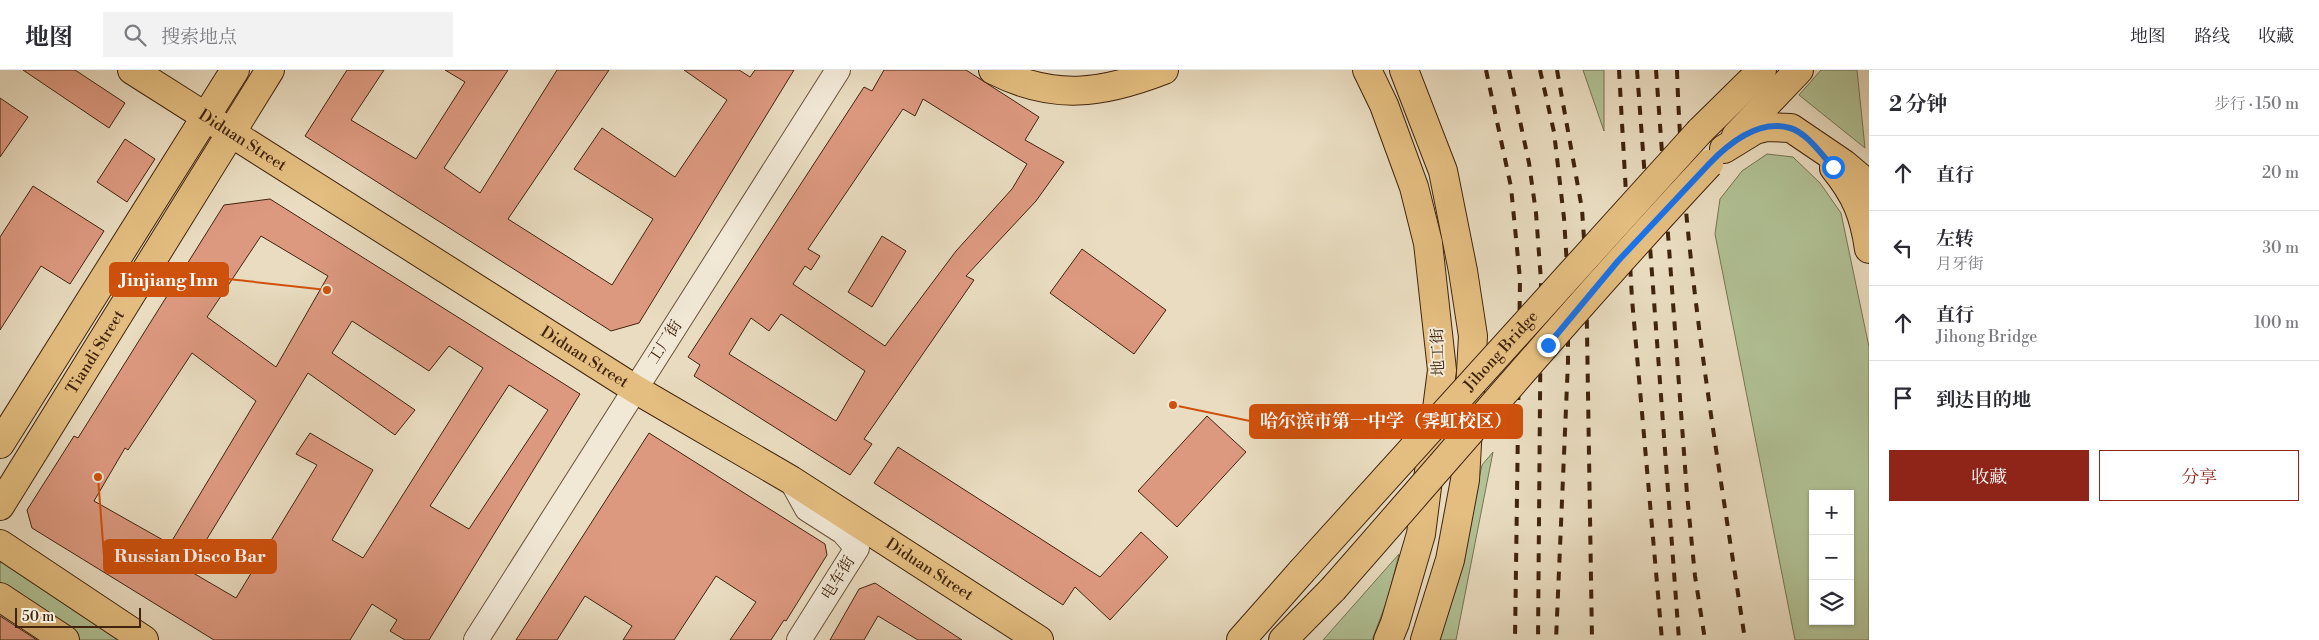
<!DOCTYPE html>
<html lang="zh">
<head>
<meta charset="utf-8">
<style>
  body { margin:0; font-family:"Libre Bodoni","Noto Serif SC",serif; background:#f2f2f3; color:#2b2b33 }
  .controls { position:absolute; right:15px; bottom:15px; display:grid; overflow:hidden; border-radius:0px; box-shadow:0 1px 4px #0004 }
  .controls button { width:45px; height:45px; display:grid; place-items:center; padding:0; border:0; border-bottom:1px solid #e1e1e2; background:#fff; color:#2b2b33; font:25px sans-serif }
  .scale { position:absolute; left:15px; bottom:12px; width:126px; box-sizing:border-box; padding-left:5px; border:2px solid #41240d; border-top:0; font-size:14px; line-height:18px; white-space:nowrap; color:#41240d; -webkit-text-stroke:4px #f1e8d6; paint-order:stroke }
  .stop { position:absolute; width:15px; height:15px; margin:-11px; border:4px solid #1a73e8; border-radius:50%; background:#fff }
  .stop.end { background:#1a73e8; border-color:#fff; box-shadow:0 1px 5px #0008 }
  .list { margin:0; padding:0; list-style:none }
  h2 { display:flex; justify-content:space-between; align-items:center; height:65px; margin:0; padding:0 20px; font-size:21px }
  h2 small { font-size:16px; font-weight:400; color:#7c7c81 }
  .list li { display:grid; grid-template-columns:32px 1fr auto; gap:15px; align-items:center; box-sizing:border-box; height:75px; padding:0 20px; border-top:1px solid #e1e1e2 }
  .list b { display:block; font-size:19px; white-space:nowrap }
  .list p { margin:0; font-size:16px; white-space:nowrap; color:#7c7c81 }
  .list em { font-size:16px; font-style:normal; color:#7c7c81 }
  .actions { display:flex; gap:10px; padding:15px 20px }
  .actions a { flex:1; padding:11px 0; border:1px solid #8f2418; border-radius:0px; text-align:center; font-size:18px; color:#8f2418 }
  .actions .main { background:#8f2418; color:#fff }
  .icon { flex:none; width:28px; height:28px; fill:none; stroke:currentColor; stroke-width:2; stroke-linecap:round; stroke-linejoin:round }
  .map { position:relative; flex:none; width:1869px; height:570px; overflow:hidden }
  header { display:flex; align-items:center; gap:30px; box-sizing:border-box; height:70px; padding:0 25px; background:#fff; border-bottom:1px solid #e1e1e2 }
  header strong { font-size:24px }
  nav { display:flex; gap:28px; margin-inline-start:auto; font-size:18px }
  .search { width:350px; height:45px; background:#f2f2f3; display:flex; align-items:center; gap:12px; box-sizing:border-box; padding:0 18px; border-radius:0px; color:#7c7c81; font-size:19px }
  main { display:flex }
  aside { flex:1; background:#fff }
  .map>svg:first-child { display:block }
  .green { fill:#b1c296; stroke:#797352; fill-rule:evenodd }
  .building { fill:#dd9980; stroke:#41240d; fill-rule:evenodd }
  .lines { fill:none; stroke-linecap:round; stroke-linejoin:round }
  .minor-casing { stroke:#6b523a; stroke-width:26 }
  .major-casing { stroke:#41240d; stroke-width:30 }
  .highway-casing { stroke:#41240d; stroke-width:30 }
  .minor { stroke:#f1e8d6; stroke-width:24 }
  .major { stroke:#e4be80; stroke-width:28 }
  .highway { stroke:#e4be80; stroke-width:28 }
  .rail { stroke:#41240d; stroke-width:4; stroke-dasharray:9 9; stroke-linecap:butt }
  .major-bridge-casing { stroke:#41240d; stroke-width:30; stroke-linecap:butt }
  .major-bridge { stroke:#e4be80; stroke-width:28 }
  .route { stroke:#1a73e8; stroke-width:6 }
  .labels { text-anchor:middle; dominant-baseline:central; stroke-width:4; stroke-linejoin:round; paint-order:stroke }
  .street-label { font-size:16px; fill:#41240d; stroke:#f1e8d6 }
  .leader { fill:none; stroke:#cf510c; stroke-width:2 }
  .callout-dot { fill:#cf510c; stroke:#f1e8d6; stroke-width:2 }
  .callout { fill:#cf510c; stroke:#cf510c; stroke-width:2 }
  .callout-label { font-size:18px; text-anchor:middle; font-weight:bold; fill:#fff }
</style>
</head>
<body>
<header>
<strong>地图</strong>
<div class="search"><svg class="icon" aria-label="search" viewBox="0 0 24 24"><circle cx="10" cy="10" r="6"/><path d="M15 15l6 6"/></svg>搜索地点</div>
<nav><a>地图</a><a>路线</a><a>收藏</a></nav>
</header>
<main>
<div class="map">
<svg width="1869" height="570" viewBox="0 0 1869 570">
  <rect width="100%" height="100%" fill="#e9dcc0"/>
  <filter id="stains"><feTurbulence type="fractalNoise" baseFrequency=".004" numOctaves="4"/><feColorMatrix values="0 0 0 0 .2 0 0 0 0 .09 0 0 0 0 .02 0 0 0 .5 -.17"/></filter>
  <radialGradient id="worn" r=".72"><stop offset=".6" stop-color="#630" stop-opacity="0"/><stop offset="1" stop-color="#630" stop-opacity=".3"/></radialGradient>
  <!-- green -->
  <path class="green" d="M 1583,0 L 1604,0 L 1604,61 Z
    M 1821,0 L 1857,0 L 1865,78 L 1799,25 Z
    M 1767,84 L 1793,87 L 1820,113 L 1841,143 L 1869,277 L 1869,570 L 1795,570 L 1715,164 L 1720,129 L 1742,101 ZM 1813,424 L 1850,424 L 1850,551 L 1813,551 Z
    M 1493,382 L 1456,570 L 1432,570 L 1457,510 L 1482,395 Z
    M 1399,484 L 1388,528 L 1372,570 L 1323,570 Z
    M 0,492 L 6,492 L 133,570 L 75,570 L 0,521 Z"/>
  <!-- building -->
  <path class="building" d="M 23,0 L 75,0 L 125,33 L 109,58 Z
    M 347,0 L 384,0 L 351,50 L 416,89 L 465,12 L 445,0 L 508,0 L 444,98 L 480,123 L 557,0 L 609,0 L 508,149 L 612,215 L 653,149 L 574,99 L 602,58 L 675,107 L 727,30 L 684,0 L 739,0 L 750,7 L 755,0 L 794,0 L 639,253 L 611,261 L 305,66 Z
    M 884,0 L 966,0 L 1039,47 L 1025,70 L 1064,92 L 1036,131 L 966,206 L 974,210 L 864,369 L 872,374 L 850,405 L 694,306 L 700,295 L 688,287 L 864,17 L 872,21 ZM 923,29 L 1027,94 L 1012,119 L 956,181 L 885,276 L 793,214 L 805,196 L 811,200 L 820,186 L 808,179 L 903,39 L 915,46 ZM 781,244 L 865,301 L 836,351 L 729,284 L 751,248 L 769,261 Z
    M 0,28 L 28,47 L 0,87 Z
    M 125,69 L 155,89 L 127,132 L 97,112 Z
    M 33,116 L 104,161 L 70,214 L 41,196 L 0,260 L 0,167 Z
    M 270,129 L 580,324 L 429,570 L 405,570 L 390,561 L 397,550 L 372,534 L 350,570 L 214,570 L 32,458 L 27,440 L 74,366 L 78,368 L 224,135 ZM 261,166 L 328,206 L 276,297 L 207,247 ZM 352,251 L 429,301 L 449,276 L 483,298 L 363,488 L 332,470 L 373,400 L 310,363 L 296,384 L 317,395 L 236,528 L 188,500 L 308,303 L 395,365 L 415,340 L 332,283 ZM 192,283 L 256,331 L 170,474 L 94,431 L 125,378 L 128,380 ZM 509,315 L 548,340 L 469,459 L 430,436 Z
    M 882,166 L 906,181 L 872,237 L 848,222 Z
    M 1082,179 L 1166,240 L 1134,284 L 1050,223 Z
    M 1207,346 L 1246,382 L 1177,457 L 1138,421 Z
    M 649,363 L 825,474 L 827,485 L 786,551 L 784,550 L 771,570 L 730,570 L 756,532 L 716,506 L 674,570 L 623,570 L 632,556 L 585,526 L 557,570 L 516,570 Z
    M 898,377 L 1100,507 L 1141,462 L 1168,487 L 1110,550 L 1075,517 L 1063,535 L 874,413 Z
    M 875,513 L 962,570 L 918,570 L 878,546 L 864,570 L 830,570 L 859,519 Z
    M 0,546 L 37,570 L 0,570 Z"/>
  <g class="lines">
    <defs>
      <path id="minor" d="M 791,410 L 807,439 L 843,462 L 857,478 L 799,570
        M 476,570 L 838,0"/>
      <g id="major">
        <path id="s1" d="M 132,0 L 635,319 L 791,410 L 1039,570"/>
        <path d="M 993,0 C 1054,31 1102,24 1164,0"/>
        <path d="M 1367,0 L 1384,35 L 1414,117 L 1428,173 L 1442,300 L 1421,464 L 1395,553 L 1388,570"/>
        <path d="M 1404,0 L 1443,101 L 1463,201 L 1473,266 L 1465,410 L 1450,490 L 1425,570"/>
        <path d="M 1700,61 L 1762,0"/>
        <path d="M 1736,66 L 1799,0"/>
        <path d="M 1724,79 L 1755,60 L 1767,57 L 1791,58 L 1844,94 L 1869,115"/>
        <path d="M 1834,98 C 1856,125 1864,145 1869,179"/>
        <path d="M 0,474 L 144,570"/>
        <path d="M 0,527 L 65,570"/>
        <path d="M 1241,570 L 1301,502"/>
        <path d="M 1283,570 L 1333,519"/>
      </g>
      <g id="highway">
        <path d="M 0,374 L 235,0"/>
        <path id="s2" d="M 0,436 L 270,0"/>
      </g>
    </defs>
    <!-- minor casing -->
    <use href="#minor" class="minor-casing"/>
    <!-- major casing -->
    <use href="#major" class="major-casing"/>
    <!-- highway casing -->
    <use href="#highway" class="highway-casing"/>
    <!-- minor -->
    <use href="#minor" class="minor"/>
    <!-- major -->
    <use href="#major" class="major"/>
    <!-- highway -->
    <use href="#highway" class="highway"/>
    <!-- rail -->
    <path class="rail" d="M 1486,0 L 1511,117 L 1520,209 L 1515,570
      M 1509,0 L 1529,93 L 1536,143 L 1541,211 L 1538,570
      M 1540,0 L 1554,62 L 1564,148 L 1568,212 L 1568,292 L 1556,570
      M 1557,0 L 1582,139 L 1586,199 L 1592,570
      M 1619,0 L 1632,229 L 1662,570
      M 1637,0 L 1679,570
      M 1656,0 L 1687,424 L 1695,506 L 1705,570
      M 1677,0 C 1683,191 1717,381 1745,570"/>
    <defs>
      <g id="major-bridge">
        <path id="s3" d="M 1301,502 L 1700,61"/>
        <path d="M 1333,519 C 1458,377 1580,232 1709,94"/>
      </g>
    </defs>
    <!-- major-bridge casing -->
    <use href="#major-bridge" class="major-bridge-casing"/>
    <!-- major-bridge -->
    <use href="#major-bridge" class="major-bridge"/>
  </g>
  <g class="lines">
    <!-- route -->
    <path class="route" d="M 1548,275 L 1618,191 L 1709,94 C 1729,73 1759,49 1790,58 C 1807,63 1821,84 1833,97"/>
  </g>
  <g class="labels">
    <!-- street labels -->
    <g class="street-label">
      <text stroke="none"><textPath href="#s1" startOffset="131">Diduan Street</textPath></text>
      <text transform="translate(665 272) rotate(-57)">工厂街</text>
      <text stroke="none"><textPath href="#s2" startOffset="181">Tiandi Street</textPath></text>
      <text transform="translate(1438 282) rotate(-92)">地工街</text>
      <text stroke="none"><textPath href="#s3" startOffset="298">Jihong Bridge</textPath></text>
      <text stroke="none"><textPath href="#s1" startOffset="536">Diduan Street</textPath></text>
      <text stroke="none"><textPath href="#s1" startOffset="941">Diduan Street</textPath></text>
      <text transform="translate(838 508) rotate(-58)">电车街</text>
    </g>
  </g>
  <!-- callouts -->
  <path class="leader" d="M327 220L228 209M1173 335L1250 351M98 407L104 486"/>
  <g class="callout-dot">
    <circle cx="327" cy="220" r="5"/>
    <circle cx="1173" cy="335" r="5"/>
    <circle cx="98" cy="407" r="5"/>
  </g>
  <g class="callout">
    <rect x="110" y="193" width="118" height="33" rx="5"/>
    <rect x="1250" y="335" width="272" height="33" rx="5"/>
    <rect x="104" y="470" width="172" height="33" rx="5"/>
  </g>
  <g class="callout-label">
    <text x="169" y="216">Jinjiang Inn</text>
    <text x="1386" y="357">哈尔滨市第一中学（霁虹校区）</text>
    <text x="190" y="492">Russian Disco Bar</text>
  </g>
  <rect width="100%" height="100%" filter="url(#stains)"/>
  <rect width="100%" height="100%" fill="url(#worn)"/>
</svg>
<div class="controls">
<button>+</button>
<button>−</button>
<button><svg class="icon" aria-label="layers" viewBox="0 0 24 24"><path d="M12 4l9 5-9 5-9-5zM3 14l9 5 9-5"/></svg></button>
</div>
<div class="scale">50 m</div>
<div class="stop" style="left:1833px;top:97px"></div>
<div class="stop end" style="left:1548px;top:275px"></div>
</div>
<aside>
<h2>2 分钟<small>步行 · 150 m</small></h2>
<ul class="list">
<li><svg class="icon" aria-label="ahead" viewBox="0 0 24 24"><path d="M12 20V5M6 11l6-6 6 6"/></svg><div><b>直行</b></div><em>20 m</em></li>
<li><svg class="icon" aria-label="left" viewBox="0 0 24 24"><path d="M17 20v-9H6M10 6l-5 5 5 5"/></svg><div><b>左转</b><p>月牙街</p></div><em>30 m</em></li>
<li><svg class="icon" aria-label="ahead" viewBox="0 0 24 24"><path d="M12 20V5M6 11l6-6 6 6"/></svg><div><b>直行</b><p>Jihong Bridge</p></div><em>100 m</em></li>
<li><svg class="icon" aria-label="arrive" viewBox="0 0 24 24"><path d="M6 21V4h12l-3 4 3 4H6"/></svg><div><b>到达目的地</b></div></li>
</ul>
<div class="actions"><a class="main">收藏</a><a>分享</a></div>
</aside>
</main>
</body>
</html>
